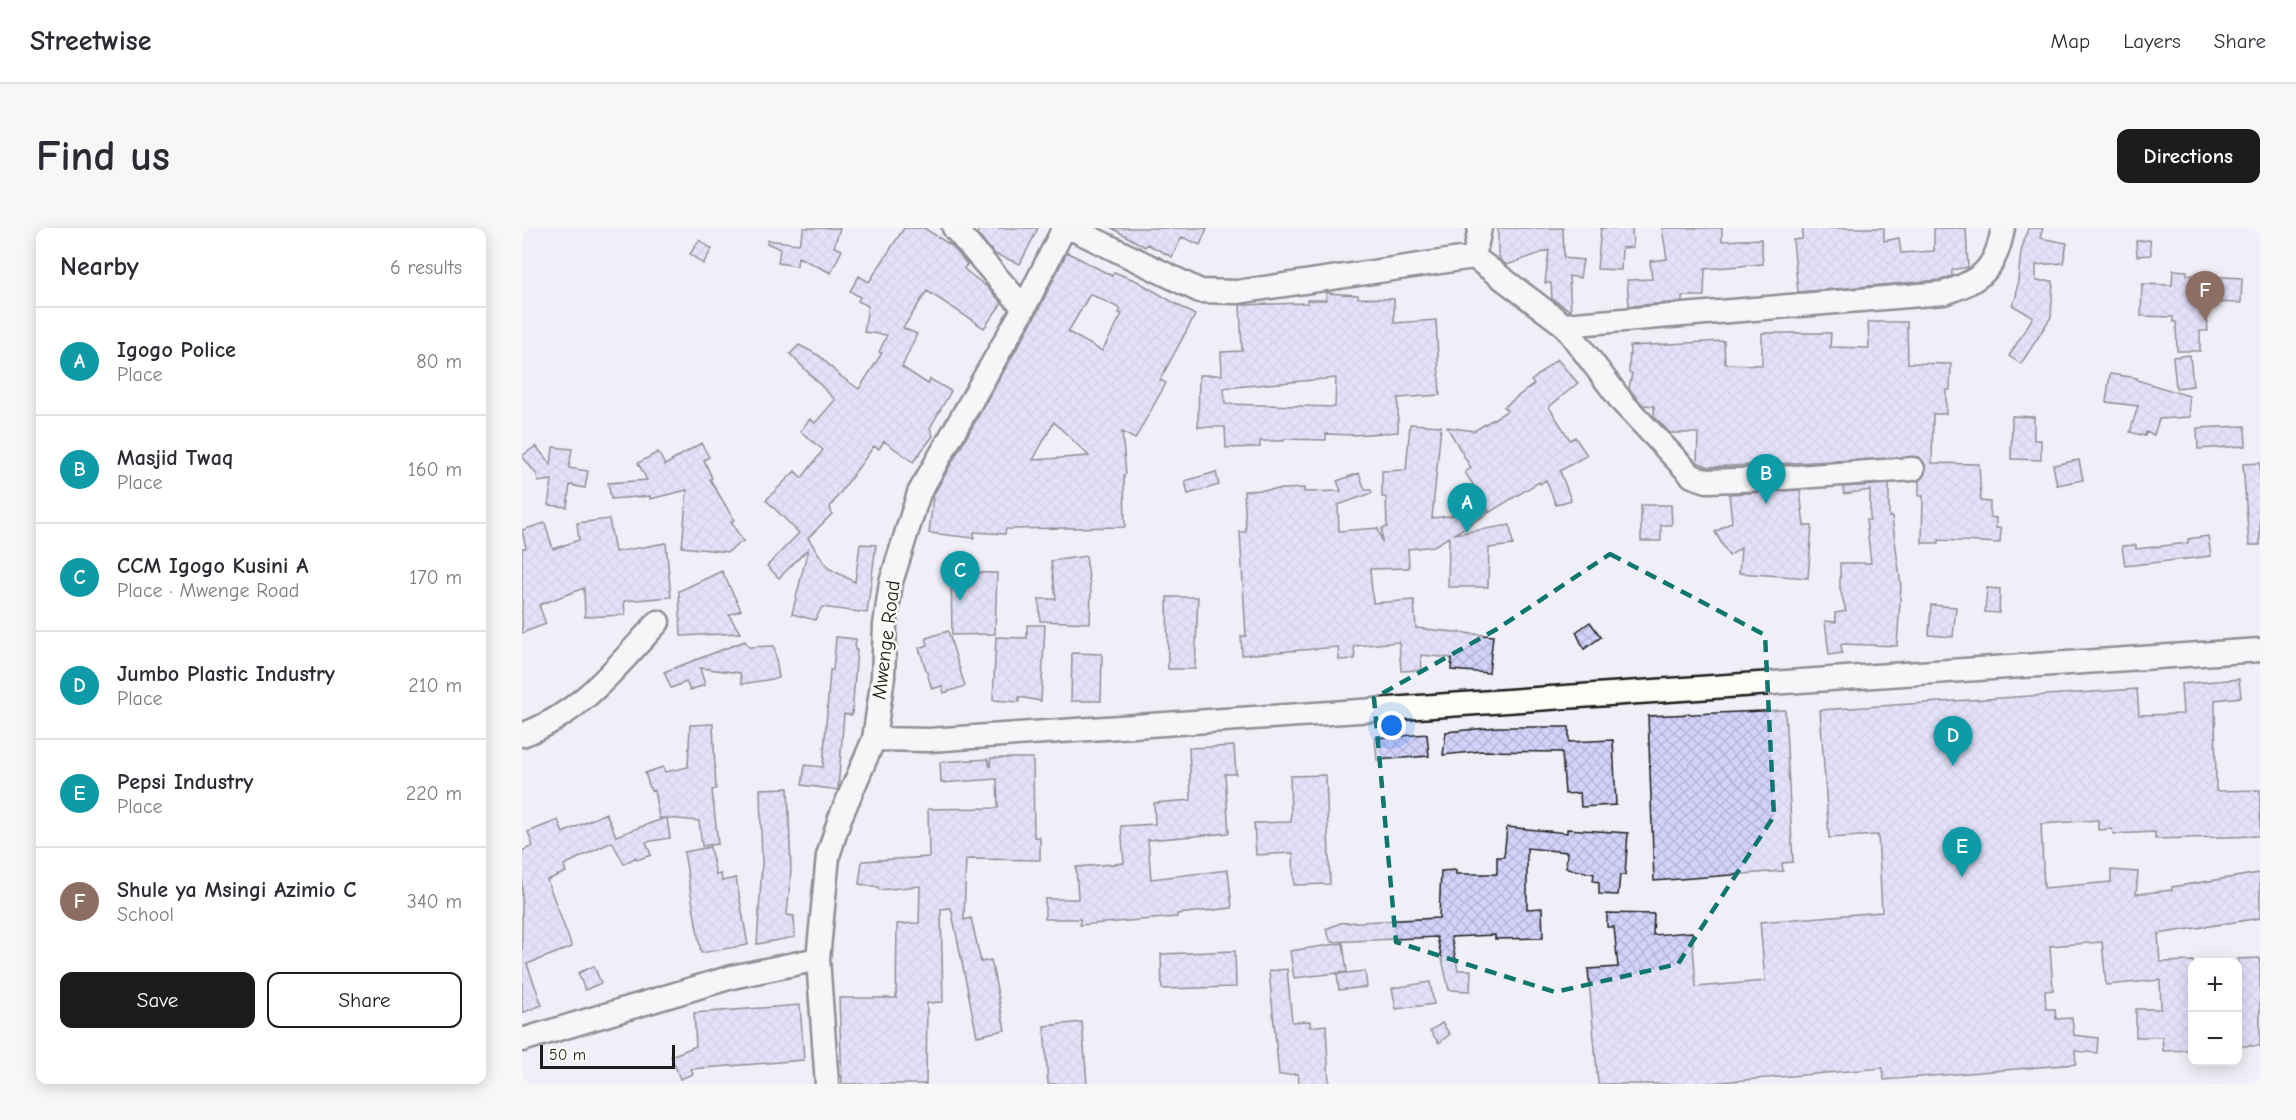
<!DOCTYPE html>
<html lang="en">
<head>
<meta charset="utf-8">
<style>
  body { margin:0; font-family:"Comic Neue",sans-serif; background:#f7f7f7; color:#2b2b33 }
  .controls { position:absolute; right:18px; bottom:18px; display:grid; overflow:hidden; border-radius:12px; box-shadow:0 3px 15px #0003 }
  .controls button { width:54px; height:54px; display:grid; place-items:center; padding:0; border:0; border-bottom:2px solid #e1e1e2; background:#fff; color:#2b2b33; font:30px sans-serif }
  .scale { position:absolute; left:18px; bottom:15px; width:135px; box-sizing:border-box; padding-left:6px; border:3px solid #1c1c1c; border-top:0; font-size:16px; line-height:21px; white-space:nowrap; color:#1c1c1c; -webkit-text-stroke:4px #fdfcf7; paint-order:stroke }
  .you { position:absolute; left:870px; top:498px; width:21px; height:21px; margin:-15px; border:4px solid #fff; border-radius:50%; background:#1a73e8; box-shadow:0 0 0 9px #1a73e833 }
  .badge { display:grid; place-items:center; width:39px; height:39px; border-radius:50%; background:#1c1c1c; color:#fff; font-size:20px; font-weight:700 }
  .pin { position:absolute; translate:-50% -50px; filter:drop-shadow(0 2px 3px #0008) }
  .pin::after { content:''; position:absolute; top:32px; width:21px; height:18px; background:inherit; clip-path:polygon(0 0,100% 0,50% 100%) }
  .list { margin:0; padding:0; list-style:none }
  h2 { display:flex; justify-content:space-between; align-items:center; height:78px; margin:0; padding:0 24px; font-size:26px }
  h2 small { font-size:20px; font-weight:400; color:#7c7c81 }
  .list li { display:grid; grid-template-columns:39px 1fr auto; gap:18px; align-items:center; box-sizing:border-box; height:108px; padding:0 24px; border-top:2px solid #e1e1e2 }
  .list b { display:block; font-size:22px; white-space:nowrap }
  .list p { margin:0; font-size:20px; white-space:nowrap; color:#7c7c81 }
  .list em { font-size:20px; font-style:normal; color:#7c7c81 }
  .actions { display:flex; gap:12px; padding:18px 24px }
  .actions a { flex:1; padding:14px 0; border:2px solid #1c1c1c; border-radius:12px; text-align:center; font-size:21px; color:#1c1c1c }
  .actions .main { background:#1c1c1c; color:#fff }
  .map { position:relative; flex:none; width:1738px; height:856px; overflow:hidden; border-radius:12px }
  header { display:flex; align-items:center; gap:36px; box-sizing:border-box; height:84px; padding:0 30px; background:#fff; border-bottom:2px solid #e1e1e2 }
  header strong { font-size:28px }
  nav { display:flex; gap:33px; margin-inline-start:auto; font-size:21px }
  .intro { display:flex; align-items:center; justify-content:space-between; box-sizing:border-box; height:144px; padding:0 36px }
  h1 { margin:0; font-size:42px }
  .button { padding:15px 27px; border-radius:12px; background:#1c1c1c; color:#fff; font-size:21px; font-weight:700 }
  main { display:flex; gap:36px; padding:0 36px }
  aside { flex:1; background:#fff; border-radius:12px; box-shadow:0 3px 15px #0003 }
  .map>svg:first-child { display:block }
  .building { fill:url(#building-cross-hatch); stroke:#1c1c1c; stroke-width:1.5; fill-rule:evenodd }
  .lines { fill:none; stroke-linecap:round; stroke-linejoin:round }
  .minor-casing { stroke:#1c1c1c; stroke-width:27 }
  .minor { stroke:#fdfcf7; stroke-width:22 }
  .marked { fill:none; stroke:#0f766e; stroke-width:4.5; stroke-dasharray:12 8; stroke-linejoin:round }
  .labels { text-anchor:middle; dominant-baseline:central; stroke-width:5; stroke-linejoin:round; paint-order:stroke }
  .street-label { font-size:20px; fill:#1c1c1c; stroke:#fdfcf7 }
</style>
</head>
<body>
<header>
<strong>Streetwise</strong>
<nav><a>Map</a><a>Layers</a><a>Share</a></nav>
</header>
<div class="intro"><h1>Find us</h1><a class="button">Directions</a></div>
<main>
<aside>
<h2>Nearby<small>6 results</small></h2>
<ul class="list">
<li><span class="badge" style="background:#0f9aa8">A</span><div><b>Igogo Police</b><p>Place</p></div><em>80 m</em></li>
<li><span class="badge" style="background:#0f9aa8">B</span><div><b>Masjid Twaq</b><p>Place</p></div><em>160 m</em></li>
<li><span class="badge" style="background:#0f9aa8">C</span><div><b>CCM Igogo Kusini A</b><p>Place · Mwenge Road</p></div><em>170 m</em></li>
<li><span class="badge" style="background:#0f9aa8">D</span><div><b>Jumbo Plastic Industry</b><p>Place</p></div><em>210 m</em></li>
<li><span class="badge" style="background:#0f9aa8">E</span><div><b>Pepsi Industry</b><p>Place</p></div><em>220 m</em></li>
<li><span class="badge" style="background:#8d6e63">F</span><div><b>Shule ya Msingi Azimio C</b><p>School</p></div><em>340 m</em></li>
</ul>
<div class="actions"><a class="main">Save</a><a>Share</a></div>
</aside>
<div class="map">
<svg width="1738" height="856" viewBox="0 0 1738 856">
  <defs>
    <pattern id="building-cross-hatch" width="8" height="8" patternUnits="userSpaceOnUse" patternTransform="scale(1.5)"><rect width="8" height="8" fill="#d3d2fb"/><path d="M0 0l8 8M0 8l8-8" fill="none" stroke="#b5b4d7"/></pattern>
  </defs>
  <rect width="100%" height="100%" fill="#f0eff8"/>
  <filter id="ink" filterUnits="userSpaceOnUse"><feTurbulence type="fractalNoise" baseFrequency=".0167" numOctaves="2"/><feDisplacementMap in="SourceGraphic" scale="12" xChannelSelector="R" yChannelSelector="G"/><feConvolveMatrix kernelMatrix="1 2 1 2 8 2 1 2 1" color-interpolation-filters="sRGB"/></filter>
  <g filter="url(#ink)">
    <!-- building -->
    <path class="building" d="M 282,0 L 318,0 L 312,19 L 320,22 L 309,45 L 276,29 L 275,38 L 256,35 L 258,21 L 245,15 L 246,12 L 277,16 Z
      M 382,0 L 402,0 L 430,18 L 445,36 L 442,41 L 465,59 L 480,75 L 462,100 L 405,63 L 381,100 L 395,106 L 380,139 L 406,156 L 408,151 L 429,163 L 408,200 L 411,208 L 391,234 L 362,213 L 357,221 L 352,218 L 308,279 L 310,286 L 286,310 L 306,340 L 333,354 L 338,316 L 354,317 L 345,385 L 300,379 L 293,392 L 270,386 L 286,321 L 257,350 L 245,338 L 277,305 L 244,272 L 273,243 L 280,250 L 301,222 L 278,203 L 288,191 L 293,195 L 313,172 L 268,126 L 277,117 L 298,128 L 317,147 L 337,161 L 360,125 L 357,124 L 365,107 L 342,104 L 346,78 L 336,73 L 338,69 L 328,63 L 337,48 L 347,54 Z
      M 458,0 L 516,0 L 498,36 L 473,26 L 455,6 Z
      M 590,0 L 685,0 L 678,17 L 660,9 L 650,29 L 625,16 L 623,19 Z
      M 976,0 L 1041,0 L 1042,30 L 1061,32 L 1058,50 L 1047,48 L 1049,83 L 1030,71 L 1029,55 L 1023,55 L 1027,22 L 985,37 L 978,32 L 976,25 Z
      M 1079,0 L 1110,0 L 1111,19 L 1100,20 L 1099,42 L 1075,41 Z
      M 1140,0 L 1200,0 L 1200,13 L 1239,11 L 1241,36 L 1183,41 L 1182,68 L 1160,68 L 1160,74 L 1107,78 L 1105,52 L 1130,51 L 1128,33 L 1145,31 Z
      M 1281,0 L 1362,0 L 1362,13 L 1377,10 L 1379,25 L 1412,23 L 1412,0 L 1444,0 L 1446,39 L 1430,42 L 1430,48 L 1419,52 L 1276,64 L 1271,12 L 1280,11 Z
      M 1506,0 L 1521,0 L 1518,10 L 1545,15 L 1541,35 L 1514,37 L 1514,53 L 1531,53 L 1529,89 L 1499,136 L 1487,128 L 1511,89 L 1490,77 L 1494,70 L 1499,24 Z
      M 177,12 L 190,21 L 181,36 L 168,26 Z
      M 1628,12 L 1629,27 L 1615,28 L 1614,13 Z
      M 545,24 L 590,48 L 592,44 L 615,53 L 673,87 L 638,152 L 644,155 L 613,211 L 600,204 L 604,246 L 602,247 L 603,299 L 484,301 L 483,306 L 452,304 L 452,310 L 407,305 L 411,268 L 514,87 ZM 568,66 L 599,81 L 597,85 L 600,86 L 580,123 L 546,104 ZM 532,194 L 567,228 L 511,232 Z
      M 1651,42 L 1665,43 L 1665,47 L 1720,50 L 1719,75 L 1684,74 L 1686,103 L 1678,103 L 1678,123 L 1655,123 L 1654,94 L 1651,94 L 1651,89 L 1619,88 L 1620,56 L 1650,57 Z
      M 804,65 L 836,67 L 836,70 L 872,71 L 872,95 L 914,92 L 918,167 L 876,170 L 876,204 L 831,207 L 804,206 L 804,212 L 762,211 L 762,213 L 738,213 L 738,219 L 704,220 L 703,199 L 676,199 L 677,147 L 700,147 L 699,124 L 720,123 L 718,77 L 785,75 L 785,72 L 804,72 ZM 814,150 L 813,179 L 703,176 L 702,160 Z
      M 1346,94 L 1385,94 L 1386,135 L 1429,136 L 1428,162 L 1424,162 L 1424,186 L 1411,186 L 1410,235 L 1457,236 L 1459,273 L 1468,274 L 1468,289 L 1474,290 L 1474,300 L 1479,300 L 1478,315 L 1417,312 L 1417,315 L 1400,315 L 1401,268 L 1397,268 L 1397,253 L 1404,241 L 1396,229 L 1187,239 L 1175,234 L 1176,205 L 1148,205 L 1132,188 L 1132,178 L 1121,177 L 1107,161 L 1110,145 L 1107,145 L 1108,118 L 1202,113 L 1203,136 L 1240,137 L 1240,105 L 1309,105 L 1308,119 L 1347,120 Z
      M 1668,127 L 1671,158 L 1654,160 L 1651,129 Z
      M 1035,131 L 1056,155 L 1027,179 L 1048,212 L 1053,209 L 1065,227 L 1038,243 L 1049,272 L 1034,277 L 1024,252 L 1018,256 L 1017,254 L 932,306 L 988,297 L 991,317 L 967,320 L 966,359 L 926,359 L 927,309 L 912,318 L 886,321 L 887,340 L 848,341 L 851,375 L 892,372 L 894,400 L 971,408 L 967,445 L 929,442 L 930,430 L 899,427 L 900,442 L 879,443 L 877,414 L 832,418 L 833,431 L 817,432 L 816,419 L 720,427 L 719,408 L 724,408 L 718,304 L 724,304 L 722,263 L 782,260 L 782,264 L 819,263 L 815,253 L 837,245 L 843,262 L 849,262 L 850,265 L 816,277 L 817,303 L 856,300 L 860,314 L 860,300 L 865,299 L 864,269 L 860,269 L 860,243 L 884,242 L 888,196 L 919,198 L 910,290 L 967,283 L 943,244 L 949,240 L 925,199 L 952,203 L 985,183 L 982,179 L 1012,156 L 1009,153 Z
      M 1588,146 L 1615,150 L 1615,152 L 1667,168 L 1668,189 L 1637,191 L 1632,207 L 1624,204 L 1623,208 L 1608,204 L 1616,178 L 1584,174 Z
      M 1490,188 L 1512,189 L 1512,212 L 1519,212 L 1519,232 L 1489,231 Z
      M 1723,198 L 1724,218 L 1676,221 L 1675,200 Z
      M 179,215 L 187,229 L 182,232 L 190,250 L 188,251 L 212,292 L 209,294 L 221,313 L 206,324 L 160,319 L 165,262 L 128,271 L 128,268 L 89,271 L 86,255 L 125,252 L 116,235 L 136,224 L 143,237 Z
      M 14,218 L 29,237 L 31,219 L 50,221 L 47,240 L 66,243 L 63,260 L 48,257 L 45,279 L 26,277 L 30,252 L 16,254 L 15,247 L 0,228 Z
      M 1557,232 L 1561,252 L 1535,257 L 1531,237 Z
      M 1738,235 L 1738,317 L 1727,317 L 1721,236 Z
      M 694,244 L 697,257 L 666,266 L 663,253 Z
      M 1367,256 L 1367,289 L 1370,289 L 1379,358 L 1375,418 L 1319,416 L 1320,425 L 1307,427 L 1303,393 L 1314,394 L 1313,385 L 1324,383 L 1318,361 L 1318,335 L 1349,335 L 1344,292 L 1348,292 L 1348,262 L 1322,266 L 1321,259 Z
      M 1278,262 L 1282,298 L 1290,298 L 1286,350 L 1217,345 L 1219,320 L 1207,328 L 1193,304 L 1210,294 L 1207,266 Z
      M 1119,277 L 1149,277 L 1150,297 L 1139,297 L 1139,313 L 1119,313 Z
      M 87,291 L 93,324 L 144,315 L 149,369 L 102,373 L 103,387 L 63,389 L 62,360 L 17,377 L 24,396 L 0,405 L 0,320 L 4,320 L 0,302 L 23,295 L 31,321 L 57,312 L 55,295 Z
      M 1686,308 L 1689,328 L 1603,338 L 1600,318 L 1614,317 L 1614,321 L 1666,315 L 1666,311 Z
      M 564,328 L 569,365 L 568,395 L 518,393 L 517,371 L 534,371 L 529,333 Z
      M 200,343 L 219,382 L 207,387 L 218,405 L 159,408 L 157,363 Z
      M 429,344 L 475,345 L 473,406 L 430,407 Z
      M 1465,360 L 1478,361 L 1477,385 L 1463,384 Z
      M 645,369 L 676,369 L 673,441 L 646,441 Z
      M 1409,377 L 1434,379 L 1431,409 L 1407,407 Z
      M 1068,394 L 1079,409 L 1062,421 L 1054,404 Z
      M 505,397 L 523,397 L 519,473 L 497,469 L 497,474 L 471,472 L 474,409 L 505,410 Z
      M 426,403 L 443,458 L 422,465 L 420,458 L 410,461 L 397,420 L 406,417 L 404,410 Z
      M 314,409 L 334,411 L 333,422 L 335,422 L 330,487 L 322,486 L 316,562 L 280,557 L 283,537 L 301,539 L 308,442 L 311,442 Z
      M 223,413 L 227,419 L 252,418 L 257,450 L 220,456 L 218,445 L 178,440 L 183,457 L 168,462 L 164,454 L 149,460 L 142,444 Z
      M 550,425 L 580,426 L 579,473 L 549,473 Z
      M 1717,451 L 1719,469 L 1693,472 L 1694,563 L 1738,562 L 1738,608 L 1633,611 L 1633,604 L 1591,606 L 1590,601 L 1576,602 L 1576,592 L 1519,596 L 1522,660 L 1589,654 L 1589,642 L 1616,644 L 1614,666 L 1650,662 L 1650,659 L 1738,645 L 1738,690 L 1636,706 L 1638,734 L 1671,733 L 1671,822 L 1641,823 L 1640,809 L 1614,809 L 1614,781 L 1639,781 L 1638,752 L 1584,757 L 1580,714 L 1528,718 L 1531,762 L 1523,763 L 1524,781 L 1533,781 L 1534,791 L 1550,790 L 1552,807 L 1576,810 L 1575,825 L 1553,823 L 1554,836 L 1362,852 L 1361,840 L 1177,856 L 1076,856 L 1066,741 L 1096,739 L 1092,699 L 1085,699 L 1085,685 L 1132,686 L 1131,707 L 1170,704 L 1174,759 L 1243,753 L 1238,694 L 1360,684 L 1356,607 L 1307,610 L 1298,482 L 1615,461 L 1617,487 L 1661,486 L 1659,456 Z
      M 1263,482 L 1271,634 L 1260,635 L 1261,643 L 1132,653 L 1126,488 Z
      M 191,496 L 194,561 L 190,562 L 196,616 L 180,618 L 177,593 L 145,590 L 148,610 L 124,614 L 129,627 L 115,632 L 114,629 L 102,636 L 90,614 L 42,637 L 44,644 L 25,652 L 50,719 L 5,736 L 20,777 L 0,785 L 0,623 L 11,618 L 6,604 L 36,592 L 41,605 L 84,585 L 94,608 L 143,590 L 137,590 L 132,562 L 129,563 L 123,545 L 141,539 L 143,544 L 166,539 L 168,497 Z
      M 975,499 L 1047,499 L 1047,514 L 1091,512 L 1094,577 L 1059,579 L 1058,565 L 1043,566 L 1040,524 L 960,523 L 921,527 L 924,504 Z
      M 905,506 L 907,528 L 855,532 L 853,510 Z
      M 712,518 L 714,546 L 703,546 L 707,605 L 626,612 L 629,651 L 706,642 L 710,680 L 655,686 L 655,689 L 558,697 L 558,691 L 523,691 L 523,671 L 556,671 L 554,639 L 602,635 L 599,598 L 633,596 L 632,575 L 669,572 L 667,520 Z
      M 469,530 L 511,530 L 512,609 L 518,609 L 518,632 L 444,631 L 442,692 L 449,690 L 459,734 L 469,732 L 483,802 L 455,808 L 429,680 L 419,681 L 421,774 L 405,775 L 404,856 L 320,856 L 317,770 L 374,770 L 375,696 L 397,695 L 398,658 L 357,662 L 356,659 L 337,656 L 340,633 L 407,629 L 406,581 L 476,580 L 475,551 L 419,555 L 418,534 L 466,531 L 468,539 Z
      M 804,547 L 808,656 L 772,657 L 771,625 L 734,627 L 732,595 L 769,594 L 768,548 Z
      M 266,560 L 269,643 L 265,687 L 272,688 L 273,709 L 235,716 L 240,635 L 238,561 Z
      M 985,599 L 1045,605 L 1045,601 L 1106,605 L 1103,647 L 1098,647 L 1096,667 L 1077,666 L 1077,654 L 1071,653 L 1072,646 L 1044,640 L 1045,624 L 1005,620 L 1005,681 L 1020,680 L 1021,710 L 973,711 L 973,707 L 929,709 L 936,742 L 949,742 L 948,763 L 927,762 L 915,709 L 809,714 L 804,701 L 818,695 L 917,690 L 919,643 L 934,642 L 934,646 L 975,646 L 975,629 L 982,629 Z
      M 188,619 L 194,647 L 199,646 L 200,653 L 214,650 L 226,717 L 179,725 L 162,624 Z
      M 821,715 L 825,744 L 772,750 L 768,723 Z
      M 713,723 L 714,759 L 640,761 L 639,726 Z
      M 1738,730 L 1738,818 L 1716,818 L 1716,731 Z
      M 72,738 L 79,755 L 63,762 L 56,745 Z
      M 765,741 L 770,794 L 788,793 L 788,799 L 804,797 L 807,856 L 777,856 L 776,846 L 757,847 L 747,743 Z
      M 843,743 L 845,759 L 817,762 L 815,746 Z
      M 908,754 L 912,776 L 874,781 L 870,760 Z
      M 278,777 L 282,832 L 169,841 L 171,846 L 158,851 L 149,828 L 174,818 L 172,785 Z
      M 560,794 L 565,856 L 526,856 L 522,798 Z
      M 920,795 L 928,806 L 917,815 L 908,803 Z"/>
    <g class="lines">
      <defs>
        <path id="minor" d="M 432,0 L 502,80
          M 549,0 L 678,63 L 715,64 L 952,29 L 1042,97 L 1101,175 L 1170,248 L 1185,253 L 1247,251 L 1391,241
          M 952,29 L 958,0
          M 1042,97 L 1422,65 C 1460,52 1474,41 1481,0
          M 0,507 C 60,485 94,439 136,394
          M 352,511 L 407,512 L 1738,422
          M 0,812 L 210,749 L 296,731
          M 305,856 L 296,731 L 306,628 L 318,590 L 352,511 L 361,449 L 363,397 L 369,354 L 397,265 L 502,80 L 542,0"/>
      </defs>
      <!-- minor casing -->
      <use href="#minor" class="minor-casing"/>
      <!-- minor -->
      <use href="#minor" class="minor"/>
    </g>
  </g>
  <!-- marked area -->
  <path d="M0 0H1738V856H0ZM 1088,326 L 1243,407 L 1252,588 L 1156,736 L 1033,764 L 874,714 L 852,470 L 975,401 Z" fill="#f0eff8" fill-opacity=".55" fill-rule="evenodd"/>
  <path class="marked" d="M 1088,326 L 1243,407 L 1252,588 L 1156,736 L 1033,764 L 874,714 L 852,470 L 975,401 Z"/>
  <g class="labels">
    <!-- street labels -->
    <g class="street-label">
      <text transform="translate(364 412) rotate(-83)">Mwenge Road</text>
    </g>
  </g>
</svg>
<div class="controls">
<button>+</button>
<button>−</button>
</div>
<div class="scale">50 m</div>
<div class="you"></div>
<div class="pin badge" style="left:945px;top:305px;background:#0f9aa8">A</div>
<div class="pin badge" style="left:1244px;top:276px;background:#0f9aa8">B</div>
<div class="pin badge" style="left:438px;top:373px;background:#0f9aa8">C</div>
<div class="pin badge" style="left:1431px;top:538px;background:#0f9aa8">D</div>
<div class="pin badge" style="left:1440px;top:649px;background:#0f9aa8">E</div>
<div class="pin badge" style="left:1683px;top:93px;background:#8d6e63">F</div>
</div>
</main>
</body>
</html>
